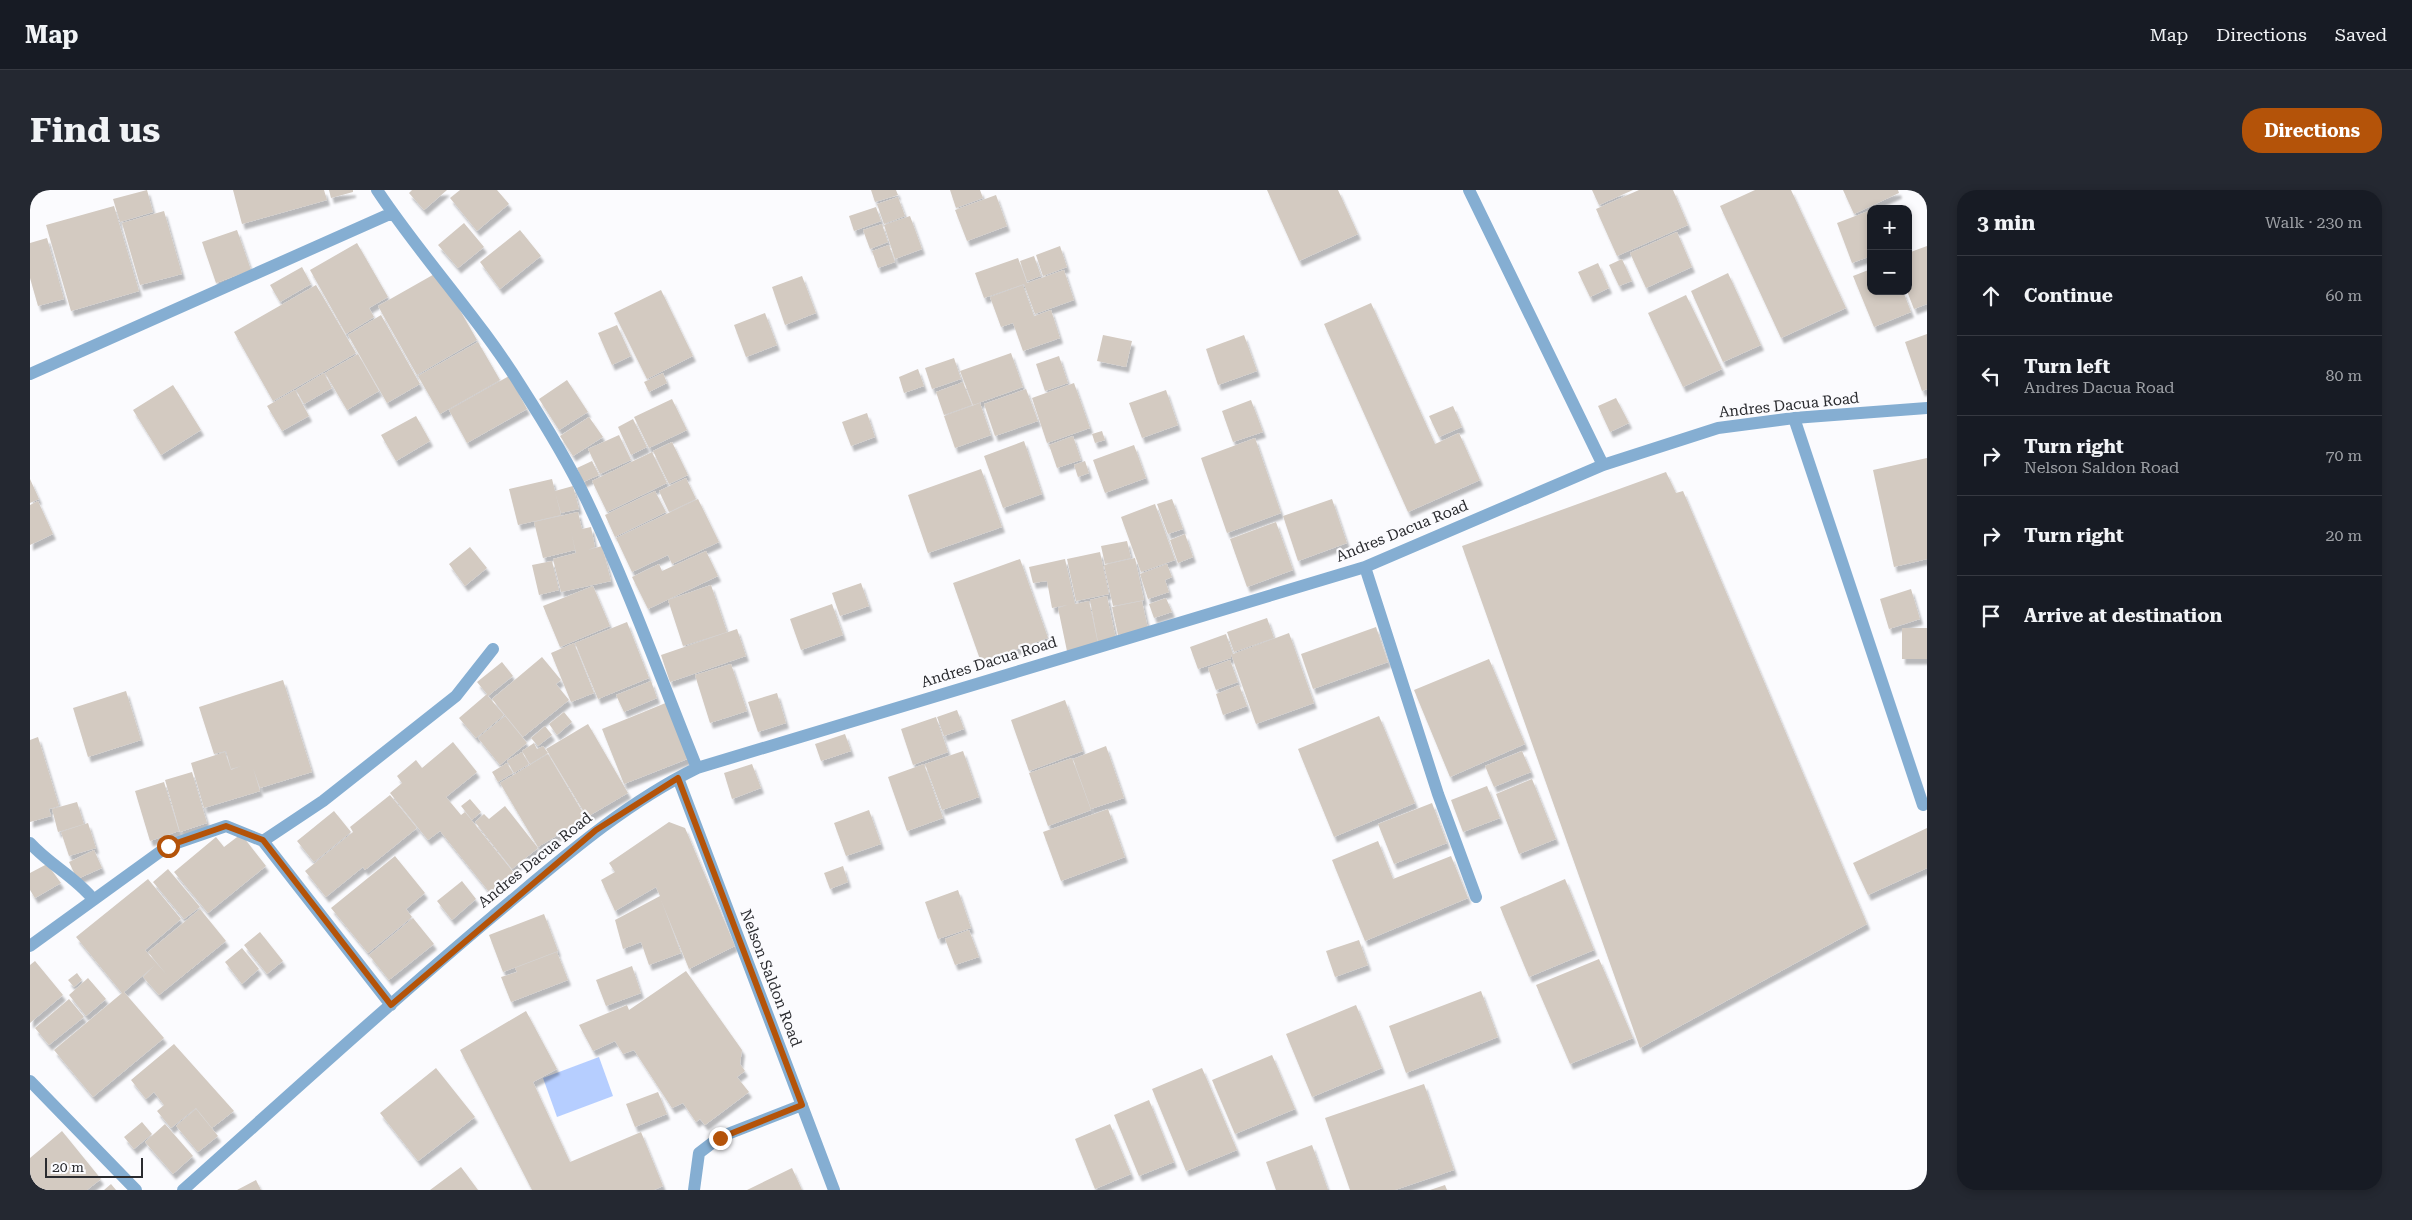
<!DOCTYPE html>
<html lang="en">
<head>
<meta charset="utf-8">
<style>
  body { margin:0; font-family:"Roboto Serif",serif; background:#242831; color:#f1f3f6 }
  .controls { position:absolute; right:15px; top:15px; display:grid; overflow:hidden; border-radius:10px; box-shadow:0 2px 8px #0003 }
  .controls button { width:45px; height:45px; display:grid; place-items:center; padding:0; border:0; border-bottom:1px solid #363941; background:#171b24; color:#f1f3f6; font:25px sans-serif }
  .scale { position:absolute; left:15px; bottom:12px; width:98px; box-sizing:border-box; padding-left:5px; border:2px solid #2a2b2f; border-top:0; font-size:14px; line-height:18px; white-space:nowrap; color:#2a2b2f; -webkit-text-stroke:4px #fbfbfe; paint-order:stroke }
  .stop { position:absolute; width:15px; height:15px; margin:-11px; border:4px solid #b45309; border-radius:50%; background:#fff }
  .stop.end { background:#b45309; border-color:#fff; box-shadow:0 1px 5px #0008 }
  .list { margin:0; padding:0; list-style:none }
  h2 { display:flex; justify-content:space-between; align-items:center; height:65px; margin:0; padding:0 20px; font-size:21px }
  h2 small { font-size:16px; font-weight:400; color:#9ea1a6 }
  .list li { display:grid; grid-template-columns:32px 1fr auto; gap:15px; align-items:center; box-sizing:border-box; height:80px; padding:0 20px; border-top:1px solid #363941 }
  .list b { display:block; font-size:19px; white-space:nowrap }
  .list p { margin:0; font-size:16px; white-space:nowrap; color:#9ea1a6 }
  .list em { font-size:16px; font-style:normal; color:#9ea1a6 }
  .icon { flex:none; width:28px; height:28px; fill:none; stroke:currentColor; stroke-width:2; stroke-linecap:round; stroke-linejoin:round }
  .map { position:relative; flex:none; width:1897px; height:1000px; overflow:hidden; border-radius:20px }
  header { display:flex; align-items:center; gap:30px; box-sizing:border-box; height:70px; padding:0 25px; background:#171b24; border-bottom:1px solid #363941 }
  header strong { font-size:24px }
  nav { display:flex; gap:28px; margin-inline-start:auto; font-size:18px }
  .intro { display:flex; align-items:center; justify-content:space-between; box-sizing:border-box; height:120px; padding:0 30px }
  h1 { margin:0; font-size:35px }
  .button { padding:12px 22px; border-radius:20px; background:#b45309; color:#fff; font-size:18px; font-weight:700 }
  main { display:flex; gap:30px; padding:0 30px }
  aside { flex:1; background:#171b24; border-radius:20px; box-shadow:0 2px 8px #0003 }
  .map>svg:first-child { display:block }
  .water { fill:#b6ceff }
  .building { fill:#d3cac1; filter:url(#shadow) }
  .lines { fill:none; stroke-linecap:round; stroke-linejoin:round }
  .minor { stroke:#85aed2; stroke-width:12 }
  .route { stroke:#b45309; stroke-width:6 }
  .labels { text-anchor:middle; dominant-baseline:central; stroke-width:4.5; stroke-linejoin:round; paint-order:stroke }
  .street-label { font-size:15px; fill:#2a2b2f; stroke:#fbfbfe }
</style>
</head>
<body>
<header>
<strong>Map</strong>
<nav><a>Map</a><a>Directions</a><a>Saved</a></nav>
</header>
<div class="intro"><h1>Find us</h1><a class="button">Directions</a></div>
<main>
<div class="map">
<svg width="1897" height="1000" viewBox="0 0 1897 1000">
  <defs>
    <filter id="shadow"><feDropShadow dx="3" dy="5.5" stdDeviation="1" flood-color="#0004"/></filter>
  </defs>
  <rect width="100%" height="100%" fill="#fbfbfe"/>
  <!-- water -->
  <path class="water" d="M 569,867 L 583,906 L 527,927 L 513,888 Z"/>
  <!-- building -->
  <path class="building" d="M 117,0 L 123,22 L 90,32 L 83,9 Z
    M 203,0 L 294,0 L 297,10 L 212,34 Z
    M 299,0 L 323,0 L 323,2 L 301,8 Z
    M 382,0 L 417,0 L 394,20 L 379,3 Z
    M 430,0 L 467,0 L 479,14 L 447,41 L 420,8 Z
    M 841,0 L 866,0 L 868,5 L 845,12 Z
    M 920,0 L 950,0 L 953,8 L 926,18 Z
    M 1237,0 L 1308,0 L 1328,44 L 1269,71 Z
    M 1562,0 L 1603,0 L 1569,15 Z
    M 1609,0 L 1643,0 L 1658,35 L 1587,66 L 1566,19 Z
    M 1725,0 L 1761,0 L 1816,118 L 1751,148 L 1690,16 Z
    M 1813,0 L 1868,0 L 1869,3 L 1824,24 Z
    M 966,5 L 977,36 L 937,51 L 925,20 Z
    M 868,7 L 875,26 L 854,34 L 847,14 Z
    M 84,16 L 109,101 L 41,121 L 16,35 Z
    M 846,17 L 851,31 L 824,41 L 819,26 Z
    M 1841,20 L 1841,66 L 1822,73 L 1807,33 Z
    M 134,21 L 152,84 L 110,95 L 92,33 Z
    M 880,26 L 892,59 L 865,69 L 854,35 Z
    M 434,33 L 454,57 L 428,78 L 408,55 Z
    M 852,34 L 858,52 L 840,59 L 833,40 Z
    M 207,40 L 221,80 L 186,93 L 172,52 Z
    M 490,40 L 511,66 L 470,99 L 450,72 Z
    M 1647,42 L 1662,77 L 1616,98 L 1600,63 Z
    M 17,48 L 34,109 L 8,116 L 0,88 L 0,53 Z
    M 327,53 L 358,107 L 339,118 L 344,127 L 316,144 L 280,80 Z
    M 859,55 L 865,72 L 848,78 L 842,61 Z
    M 1030,56 L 1037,77 L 1013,86 L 1006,65 Z
    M 1897,56 L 1897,114 L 1884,119 L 1877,101 L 1878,63 Z
    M 1004,66 L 1011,86 L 997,91 L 990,71 Z
    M 988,68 L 997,93 L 1034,80 L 1044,110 L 1005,124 L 994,94 L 954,108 L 945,83 Z
    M 1592,69 L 1602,91 L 1589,96 L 1579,75 Z
    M 1568,73 L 1579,98 L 1560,107 L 1548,82 Z
    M 272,77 L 281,94 L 250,112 L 240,95 Z
    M 1841,79 L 1841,101 L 1873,101 L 1881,122 L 1844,137 L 1823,86 Z
    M 408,82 L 447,150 L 387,185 L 348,116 Z
    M 1698,83 L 1731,155 L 1693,172 L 1661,101 Z
    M 772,86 L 786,123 L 755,135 L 742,97 Z
    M 286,95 L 326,163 L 243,211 L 204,142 Z
    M 993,95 L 1004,126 L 999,128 L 1021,120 L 1030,148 L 993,161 L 983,133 L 971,137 L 960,107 Z
    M 631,100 L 663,166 L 617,189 L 584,123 Z
    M 1656,105 L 1692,179 L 1653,197 L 1618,123 Z
    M 1341,113 L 1405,254 L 1429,243 L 1450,290 L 1378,322 L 1294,134 Z
    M 735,123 L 747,155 L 716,167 L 704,135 Z
    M 351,125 L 390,194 L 357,213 L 318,145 Z
    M 587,135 L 601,166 L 582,175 L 568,143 Z
    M 1897,144 L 1897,199 L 1892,201 L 1875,152 Z
    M 1073,145 L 1102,151 L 1096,177 L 1067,171 Z
    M 1214,145 L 1227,181 L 1188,195 L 1176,159 Z
    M 448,152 L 470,190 L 410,224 L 388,186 Z
    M 981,163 L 993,197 L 943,215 L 930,181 Z
    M 328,164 L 349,201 L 317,220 L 295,183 Z
    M 1029,166 L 1038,193 L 1015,201 L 1006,174 Z
    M 924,168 L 931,189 L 902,199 L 895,178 Z
    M 888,179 L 894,196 L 874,203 L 869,187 Z
    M 294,183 L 302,198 L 274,214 L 266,200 Z
    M 633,183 L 637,193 L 619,202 L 614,192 Z
    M 479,186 L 497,219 L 437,253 L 419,220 Z
    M 537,190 L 558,222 L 529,240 L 509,209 Z
    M 933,192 L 942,215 L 914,225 L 906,202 Z
    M 1044,193 L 1060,238 L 1017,253 L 1002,208 Z
    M 143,195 L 171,240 L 131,265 L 103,220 Z
    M 996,199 L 1008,231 L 965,246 L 954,214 Z
    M 265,200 L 279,226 L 252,241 L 237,216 Z
    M 1136,200 L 1148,235 L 1112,248 L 1099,213 Z
    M 1586,208 L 1599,233 L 1580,242 L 1568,216 Z
    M 642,209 L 657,240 L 619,258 L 604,227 Z
    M 1221,210 L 1233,242 L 1203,252 L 1192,221 Z
    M 950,213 L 961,245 L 925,258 L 914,226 Z
    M 1423,216 L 1432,237 L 1409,247 L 1399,226 Z
    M 837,223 L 845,247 L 821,256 L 812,232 Z
    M 386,226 L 400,251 L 366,271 L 351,245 Z
    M 559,227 L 573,247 L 543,266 L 530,246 Z
    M 603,229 L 617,257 L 601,265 L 588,237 Z
    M 1072,241 L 1075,250 L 1065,253 L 1062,244 Z
    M 589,245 L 601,270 L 570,284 L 558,259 Z
    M 1043,246 L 1051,270 L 1027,278 L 1019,255 Z
    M 1225,248 L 1251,323 L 1197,343 L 1171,268 Z
    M 994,251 L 1012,304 L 973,318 L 954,266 Z
    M 642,252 L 658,285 L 639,294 L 623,261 Z
    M 1104,255 L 1116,288 L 1075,303 L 1063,270 Z
    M 622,262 L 637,293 L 577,322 L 562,291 Z
    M 1897,268 L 1897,369 L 1864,377 L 1843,280 Z
    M 562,271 L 569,285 L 553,292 L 547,278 Z
    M 1055,271 L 1059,283 L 1048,287 L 1044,275 Z
    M 951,279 L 972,337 L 898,363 L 878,305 Z
    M 1636,282 L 1646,303 L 1653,301 L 1837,734 L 1610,858 L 1432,356 Z
    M 656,288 L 666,309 L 639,322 L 629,301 Z
    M 0,289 L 9,309 L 0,313 Z
    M 522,289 L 525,301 L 543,296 L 549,319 L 531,323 L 525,302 L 531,325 L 488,335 L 479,299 Z
    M 625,301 L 636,322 L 585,347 L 575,325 Z
    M 668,309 L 689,352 L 642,374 L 638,365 L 602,382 L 586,348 Z
    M 1142,309 L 1153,339 L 1138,344 L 1127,314 Z
    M 1302,309 L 1317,353 L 1268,371 L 1253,326 Z
    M 8,311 L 23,344 L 0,355 L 0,315 Z
    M 1125,314 L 1145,370 L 1111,382 L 1091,327 Z
    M 548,322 L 552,339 L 561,337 L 565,357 L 558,360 L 572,356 L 581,391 L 531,402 L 523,369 L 546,363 L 541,341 L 545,360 L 513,368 L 504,332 Z
    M 1246,332 L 1263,380 L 1217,397 L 1200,349 Z
    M 1155,344 L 1163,367 L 1148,373 L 1140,350 Z
    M 1097,351 L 1101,368 L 1075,374 L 1071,356 Z
    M 440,357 L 457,378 L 435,396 L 419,374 Z
    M 676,361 L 688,386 L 618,419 L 602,387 L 629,374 L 632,381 Z
    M 1070,362 L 1079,404 L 1046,411 L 1037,369 Z
    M 1105,368 L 1114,410 L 1083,416 L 1074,375 Z
    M 990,369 L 1018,448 L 951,472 L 923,393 Z
    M 1035,369 L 1045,414 L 1059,411 L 1068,454 L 1037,461 L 1028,418 L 1037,415 L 1022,418 L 1017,391 L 1003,393 L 999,377 Z
    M 522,371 L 529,400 L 509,405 L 502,375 Z
    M 1137,374 L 1142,387 L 1135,390 L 1139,402 L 1118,409 L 1110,384 Z
    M 831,393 L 839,416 L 810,426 L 802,403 Z
    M 681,395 L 697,442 L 653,456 L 638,410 Z
    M 563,396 L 580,436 L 530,457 L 513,416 Z
    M 1881,399 L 1890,429 L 1859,439 L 1850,409 Z
    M 1077,406 L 1086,449 L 1068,452 L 1060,410 Z
    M 1136,408 L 1142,422 L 1124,428 L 1119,414 Z
    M 1112,411 L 1118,439 L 1088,445 L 1082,417 Z
    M 802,414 L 813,445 L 771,460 L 760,429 Z
    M 1237,428 L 1244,448 L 1204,462 L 1197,442 Z
    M 597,432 L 619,488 L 568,509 L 545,453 Z
    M 1346,437 L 1358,472 L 1283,499 L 1271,464 Z
    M 1872,438 L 1897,438 L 1897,469 L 1872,469 Z
    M 707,439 L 716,466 L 640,492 L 631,465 Z
    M 1259,443 L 1284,513 L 1226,534 L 1201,464 L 1201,468 L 1168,479 L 1160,457 L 1196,444 L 1203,464 Z
    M 544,453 L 564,503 L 541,512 L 521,463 Z
    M 512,467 L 531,490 L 526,494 L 539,510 L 493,547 L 462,509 Z
    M 1459,469 L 1495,554 L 1420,587 L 1384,500 Z
    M 1200,470 L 1208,492 L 1186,500 L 1178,478 Z
    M 472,472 L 483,486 L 458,506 L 474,525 L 446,548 L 429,528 L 457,504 L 447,492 Z
    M 701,474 L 717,521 L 680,533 L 665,485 Z
    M 253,490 L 282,582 L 230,598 L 223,578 L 230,601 L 174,618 L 161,573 L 195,562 L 201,580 L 211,576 L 201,579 L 196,561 L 184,564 L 169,517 Z
    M 621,491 L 627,508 L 594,522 L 586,505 Z
    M 1209,495 L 1217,516 L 1193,525 L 1186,504 Z
    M 96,501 L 111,550 L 58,567 L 43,518 Z
    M 747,503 L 756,533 L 728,542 L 718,512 Z
    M 1035,510 L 1053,561 L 999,581 L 981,530 Z
    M 638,512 L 660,568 L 594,594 L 572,539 Z
    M 927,520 L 934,539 L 914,546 L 907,527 Z
    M 534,522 L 542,532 L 527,545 L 519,534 Z
    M 475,526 L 497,553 L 470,575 L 448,548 Z
    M 1349,526 L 1385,613 L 1304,647 L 1268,559 Z
    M 906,527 L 918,562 L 883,575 L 871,539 Z
    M 558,534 L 598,603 L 557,627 L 516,559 Z
    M 515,536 L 522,545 L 508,556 L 501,548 Z
    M 815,544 L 821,561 L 791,571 L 785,554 Z
    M 8,547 L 29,616 L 19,619 L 21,626 L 0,632 L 0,550 Z
    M 423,552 L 447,582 L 416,607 L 431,625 L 435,622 L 484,683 L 460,703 L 410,641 L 398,650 L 360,603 L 372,593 L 367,586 L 386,570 L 392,578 Z
    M 504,553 L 507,559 L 513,556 L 518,563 L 500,574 L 492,561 Z
    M 1076,556 L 1094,608 L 1061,619 L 1043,569 Z
    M 933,561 L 949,607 L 912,620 L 895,574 Z
    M 1492,561 L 1501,582 L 1464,597 L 1455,576 Z
    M 492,562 L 499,574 L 484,583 L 477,571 Z
    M 518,564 L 556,628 L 508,657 L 470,593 Z
    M 1042,568 L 1061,620 L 1018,636 L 999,583 Z
    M 477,573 L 483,583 L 468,592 L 462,582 Z
    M 722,574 L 731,598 L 702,609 L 694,583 Z
    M 894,574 L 913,628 L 877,641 L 858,587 Z
    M 162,582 L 177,633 L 150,642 L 135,590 Z
    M 1502,589 L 1526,649 L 1489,664 L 1466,604 Z
    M 134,592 L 149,641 L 120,651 L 105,601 Z
    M 1457,596 L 1470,628 L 1433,642 L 1421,610 Z
    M 360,605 L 387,638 L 335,680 L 333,677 L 296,707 L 275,681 L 323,642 L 320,637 Z
    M 440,609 L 451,622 L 442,630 L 431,616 Z
    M 47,612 L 54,634 L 28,642 L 22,619 Z
    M 1402,613 L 1417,653 L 1364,674 L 1348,634 Z
    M 475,616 L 508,658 L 482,679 L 445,632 L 454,624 L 459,629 Z
    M 1078,619 L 1095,667 L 1031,691 L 1013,642 Z
    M 839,620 L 851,654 L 816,666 L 804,633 Z
    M 304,621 L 321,642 L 284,672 L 267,651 Z
    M 639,632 L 655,638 L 705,756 L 659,779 L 631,710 L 651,763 L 619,775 L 611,752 L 593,759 L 585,730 L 630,706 L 626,697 L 585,721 L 571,690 L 585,682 L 579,673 Z
    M 58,633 L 66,658 L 39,666 L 31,642 Z
    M 1897,638 L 1897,678 L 1838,705 L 1823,673 Z
    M 211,644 L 236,676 L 178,723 L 144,682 L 186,647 L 194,657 Z
    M 1348,651 L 1363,689 L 1421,666 L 1438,708 L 1335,751 L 1302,670 Z
    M 64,660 L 72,678 L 47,689 L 39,672 Z
    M 365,666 L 395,703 L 376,719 L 382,727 L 338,763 L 301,718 Z
    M 17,674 L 31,693 L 5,708 L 0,700 L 0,683 Z
    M 813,676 L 818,692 L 800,699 L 794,683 Z
    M 138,679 L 170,717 L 154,729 L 123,692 Z
    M 118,689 L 151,729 L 115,760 L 137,785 L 118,762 L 170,719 L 196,751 L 129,805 L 113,787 L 125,775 L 94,802 L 134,848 L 63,907 L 24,860 L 92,803 L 46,747 Z
    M 1535,689 L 1564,760 L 1499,787 L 1470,717 Z
    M 432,691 L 446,709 L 422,730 L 407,711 Z
    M 928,700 L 941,738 L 908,749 L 895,712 Z
    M 514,724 L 528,761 L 473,782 L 459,745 Z
    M 383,728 L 404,754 L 359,790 L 339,765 Z
    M 939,740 L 949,767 L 925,775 L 915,749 Z
    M 230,742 L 253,771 L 237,784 L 214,755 Z
    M 1329,750 L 1338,775 L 1305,787 L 1296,761 Z
    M 212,758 L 229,779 L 212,794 L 195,772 Z
    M 527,762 L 538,790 L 481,812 L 471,787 L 487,782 L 485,778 Z
    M 1569,769 L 1603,848 L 1540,874 L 1506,795 Z
    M 5,771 L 33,805 L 0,833 L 0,775 Z
    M 602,776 L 611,803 L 576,816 L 566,790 Z
    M 656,781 L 712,860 L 710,874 L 715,881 L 707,887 L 719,902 L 675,935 L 670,929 L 666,932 L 653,913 L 642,918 L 604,860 L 593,864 L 585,851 L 563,861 L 549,835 L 597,815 L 599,820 Z
    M 47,783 L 52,790 L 44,797 L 38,790 Z
    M 58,788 L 76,809 L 56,826 L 39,805 Z
    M 1451,801 L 1468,847 L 1376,883 L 1359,836 Z
    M 39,809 L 54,827 L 19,855 L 5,838 Z
    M 1326,815 L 1352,878 L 1282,907 L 1256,844 Z
    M 496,821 L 527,879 L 503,892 L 540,972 L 611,942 L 633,996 L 624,1000 L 502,1000 L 430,860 Z
    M 144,854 L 204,921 L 182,938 L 166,918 L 141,938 L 127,921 L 134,915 L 124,902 L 116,909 L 101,890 Z
    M 1242,865 L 1265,919 L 1205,944 L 1182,890 Z
    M 406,878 L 445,927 L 388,971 L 350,923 Z
    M 1172,878 L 1207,960 L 1156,981 L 1122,899 Z
    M 1394,894 L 1424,980 L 1365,1000 L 1320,1000 L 1295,928 Z
    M 628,902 L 637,924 L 605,937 L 596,914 Z
    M 1119,910 L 1144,972 L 1109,986 L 1084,925 Z
    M 166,919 L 188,946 L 168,962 L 146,936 Z
    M 112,932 L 122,944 L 104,959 L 94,947 Z
    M 135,934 L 163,966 L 143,984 L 115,952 Z
    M 1080,934 L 1101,984 L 1065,999 L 1045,949 Z
    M 32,941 L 71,989 L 57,1000 L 0,1000 L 0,968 Z
    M 1282,955 L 1298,1000 L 1246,1000 L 1236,972 Z
    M 431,977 L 448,1000 L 400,1000 Z
    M 762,978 L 772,1000 L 717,1000 Z
    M 226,990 L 231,1000 L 207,1000 Z
    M 81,994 L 86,1000 L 74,1000 Z
    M 1415,995 L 1417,1000 L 1400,1000 Z"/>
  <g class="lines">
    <!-- minor -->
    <path class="minor" d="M 347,0 C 392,68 449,128 492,198 C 515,234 538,272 556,309 C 598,397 631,489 667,578
      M 1439,0 L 1573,275
      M 0,184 L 362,23
      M 1764,228 L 1893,615
      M 1335,377 L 1408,604 L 1446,707
      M 648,588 L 804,1000
      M 233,651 L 293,611 L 426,506 L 463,459
      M 0,653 C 19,674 45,687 63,709
      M 0,756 L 138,656 L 196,636 L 233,651 L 361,815
      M 0,891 L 106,1000
      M 153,1000 C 255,909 357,815 462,727 C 527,673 590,616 667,578 L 1335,377 L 1573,275 L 1688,238 L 1764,228 L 1897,218
      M 664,1000 L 669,963 L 690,947 L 772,915"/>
  </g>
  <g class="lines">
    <!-- route -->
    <path class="route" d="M 138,656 L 196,636 L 233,650 L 361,815 L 566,640 L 648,588 L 772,915 L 690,948"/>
  </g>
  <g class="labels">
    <!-- street labels -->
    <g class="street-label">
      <text transform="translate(1759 215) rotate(-6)">Andres Dacua Road</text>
      <text transform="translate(1372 341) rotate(-22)">Andres Dacua Road</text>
      <text transform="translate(959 472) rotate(-17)">Andres Dacua Road</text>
      <text transform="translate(505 670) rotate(-39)">Andres Dacua Road</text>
      <text transform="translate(741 788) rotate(69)">Nelson Saldon Road</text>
    </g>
  </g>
</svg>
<div class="controls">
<button>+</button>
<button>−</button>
</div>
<div class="scale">20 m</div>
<div class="stop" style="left:138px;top:656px"></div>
<div class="stop end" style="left:690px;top:948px"></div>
</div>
<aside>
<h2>3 min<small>Walk · 230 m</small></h2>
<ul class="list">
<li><svg class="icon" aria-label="ahead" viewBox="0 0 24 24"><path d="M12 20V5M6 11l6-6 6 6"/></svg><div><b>Continue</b></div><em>60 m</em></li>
<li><svg class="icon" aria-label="left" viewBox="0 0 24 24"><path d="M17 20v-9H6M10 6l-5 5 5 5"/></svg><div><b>Turn left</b><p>Andres Dacua Road</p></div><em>80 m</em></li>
<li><svg class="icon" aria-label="right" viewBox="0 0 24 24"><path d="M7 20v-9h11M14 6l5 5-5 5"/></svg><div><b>Turn right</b><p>Nelson Saldon Road</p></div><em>70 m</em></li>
<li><svg class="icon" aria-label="right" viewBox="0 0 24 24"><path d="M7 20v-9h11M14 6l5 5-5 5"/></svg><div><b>Turn right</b></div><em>20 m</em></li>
<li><svg class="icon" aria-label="arrive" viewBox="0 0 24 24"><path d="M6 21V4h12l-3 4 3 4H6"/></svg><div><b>Arrive at destination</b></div></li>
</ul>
</aside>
</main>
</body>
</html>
